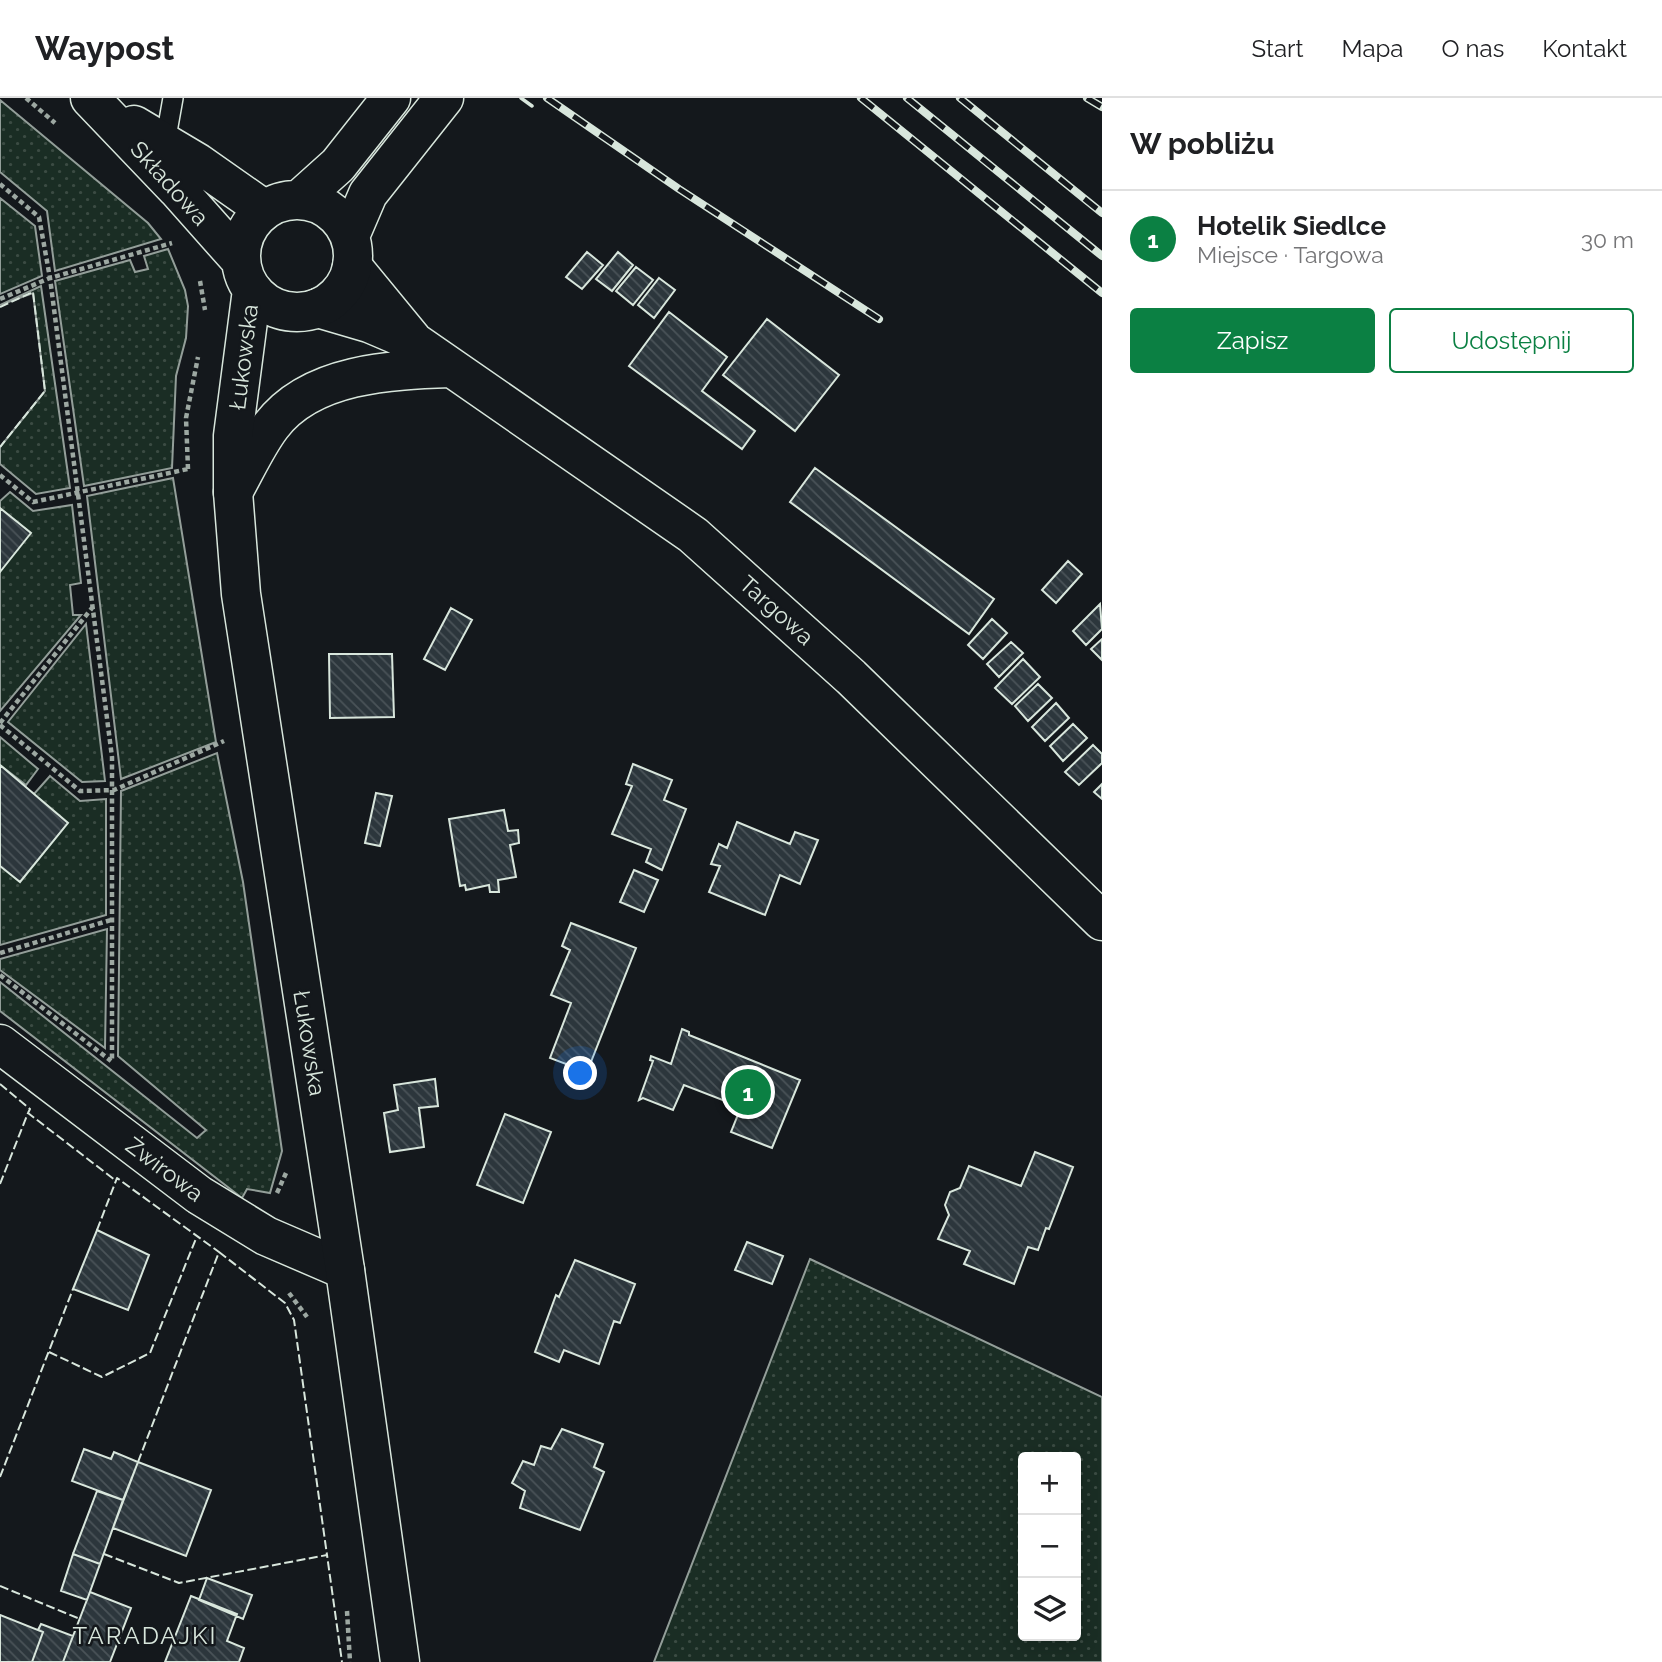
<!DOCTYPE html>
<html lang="pl">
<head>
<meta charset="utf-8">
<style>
  body { margin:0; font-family:Raleway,sans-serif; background:#f6f6f6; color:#202124 }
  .controls { position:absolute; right:21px; bottom:21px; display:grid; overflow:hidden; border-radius:7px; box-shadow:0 4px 18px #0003 }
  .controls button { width:63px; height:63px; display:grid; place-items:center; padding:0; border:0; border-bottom:2px solid #e0e0e0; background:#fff; color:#202124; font:35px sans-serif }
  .you { position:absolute; left:581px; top:976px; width:24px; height:24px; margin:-18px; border:5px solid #fff; border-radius:50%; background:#1a73e8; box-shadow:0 0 0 10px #1a73e833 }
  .badge { display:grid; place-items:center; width:46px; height:46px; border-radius:50%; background:#0b8043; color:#fff; font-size:23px; font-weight:700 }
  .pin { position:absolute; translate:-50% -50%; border:4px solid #fff; box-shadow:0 2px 7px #0006 }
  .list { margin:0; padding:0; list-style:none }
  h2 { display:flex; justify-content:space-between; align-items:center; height:91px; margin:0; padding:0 28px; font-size:30px }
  h2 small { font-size:23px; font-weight:400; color:#757577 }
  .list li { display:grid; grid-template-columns:46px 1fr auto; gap:21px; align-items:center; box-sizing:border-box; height:98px; padding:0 28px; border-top:2px solid #e0e0e0 }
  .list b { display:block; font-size:26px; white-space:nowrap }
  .list p { margin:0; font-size:23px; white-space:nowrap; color:#757577 }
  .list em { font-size:23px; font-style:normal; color:#757577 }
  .actions { display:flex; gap:14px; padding:21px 28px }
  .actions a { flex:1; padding:16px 0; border:2px solid #0b8043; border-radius:7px; text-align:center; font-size:24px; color:#0b8043 }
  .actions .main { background:#0b8043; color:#fff }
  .icon { flex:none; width:38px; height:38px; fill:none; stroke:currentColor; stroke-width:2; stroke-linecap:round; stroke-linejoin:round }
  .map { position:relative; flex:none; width:1102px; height:1564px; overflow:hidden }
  header { display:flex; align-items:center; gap:42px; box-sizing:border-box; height:98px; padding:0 35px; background:#fff; border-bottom:2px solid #e0e0e0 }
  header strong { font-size:33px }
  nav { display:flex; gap:38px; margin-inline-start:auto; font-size:24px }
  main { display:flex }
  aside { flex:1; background:#fff }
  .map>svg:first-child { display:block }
  .grass { fill:url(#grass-dots); stroke:#939e99; stroke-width:2; fill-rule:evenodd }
  .building { fill:url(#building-back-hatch); stroke:#d8e6dc; stroke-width:2 }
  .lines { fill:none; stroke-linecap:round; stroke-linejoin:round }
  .service-casing { stroke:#d8e6dc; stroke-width:22 }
  .minor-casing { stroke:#d8e6dc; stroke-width:41 }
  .secondary-casing { stroke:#d8e6dc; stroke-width:41 }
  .path { stroke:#9da8a2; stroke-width:4.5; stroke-dasharray:5 3.5; stroke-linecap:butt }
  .service { stroke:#14181c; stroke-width:19 }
  .minor { stroke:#14181c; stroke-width:38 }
  .secondary { stroke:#14181c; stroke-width:38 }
  .rail-casing { stroke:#d8e6dc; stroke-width:8 }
  .rail { stroke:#14181c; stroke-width:5; stroke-dasharray:16; stroke-linecap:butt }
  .fence { stroke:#d8e6dc; stroke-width:2; stroke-dasharray:9 3.5; stroke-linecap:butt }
  .wall { stroke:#d8e6dc; stroke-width:3.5 }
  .labels { text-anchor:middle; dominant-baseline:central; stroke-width:5; stroke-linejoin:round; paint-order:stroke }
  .street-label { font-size:23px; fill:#d8e6dc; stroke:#14181c }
  .neighbourhood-label { font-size:24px; letter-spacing:2px; fill:#d8e6dc; stroke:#14181c }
</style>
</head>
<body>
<header>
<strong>Waypost</strong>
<nav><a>Start</a><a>Mapa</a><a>O nas</a><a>Kontakt</a></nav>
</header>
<main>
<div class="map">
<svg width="1102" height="1564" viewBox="0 0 1102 1564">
  <defs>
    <pattern id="grass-dots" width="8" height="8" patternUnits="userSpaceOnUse" patternTransform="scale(1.75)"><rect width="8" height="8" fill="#1a2d24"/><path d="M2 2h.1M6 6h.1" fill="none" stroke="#3b4b43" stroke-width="1.8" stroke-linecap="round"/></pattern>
    <pattern id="building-back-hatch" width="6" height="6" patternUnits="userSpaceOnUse" patternTransform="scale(1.75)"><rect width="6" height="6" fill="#2c363c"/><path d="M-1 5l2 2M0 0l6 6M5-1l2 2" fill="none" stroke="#4a5358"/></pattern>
  </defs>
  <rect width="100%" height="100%" fill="#14181c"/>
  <!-- grass -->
  <path class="grass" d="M 0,2 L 148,125 L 161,141 L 55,173 L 47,113 L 0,74 Z
    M 0,100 L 35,128 L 42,178 L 0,196 Z
    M 168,151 L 185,192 L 188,208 L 186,240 L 176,278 L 172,370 L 84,388 L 55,183 L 130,162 L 135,174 L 148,171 L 144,158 Z
    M 41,188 L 70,390 L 36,396 L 0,366 L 0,349 L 45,293 L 33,195 L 0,207 Z
    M 173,380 L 216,644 L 121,681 L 87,398 Z
    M 10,394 L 33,413 L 72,407 L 81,485 L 70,487 L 73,517 L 81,517 L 0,613 L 0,403 Z
    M 86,526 L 105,683 L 82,684 L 8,624 Z
    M 0,639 L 38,671 L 26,687 L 0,667 Z
    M 217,655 L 243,784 L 282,1053 L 270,1095 L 247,1091 L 242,1100 L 0,913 L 0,884 L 197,1040 L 206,1032 L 118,958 L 121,693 Z
    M 50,678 L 80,703 L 106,701 L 106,817 L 0,847 L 0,768 L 33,697 Z
    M 107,831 L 105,950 L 0,872 L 0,861 Z
    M 810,1161 L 1102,1299 L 1102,1564 L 654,1564 ZM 1023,1359 L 1076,1359 L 1076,1538 L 1023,1538 Z"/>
  <!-- building -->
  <path class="building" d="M 587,154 L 603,167 L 582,191 L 566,179 Z
    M 618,154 L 633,167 L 612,193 L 596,181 Z
    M 636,169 L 653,182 L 633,207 L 616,193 Z
    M 659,180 L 675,192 L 654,220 L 638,207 Z
    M 669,214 L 727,259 L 702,293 L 755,333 L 742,351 L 629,268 Z
    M 767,221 L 839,277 L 795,333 L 723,277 Z
    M 815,370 L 994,501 L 969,536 L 790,404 Z
    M 0,410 L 31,435 L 0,474 Z
    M 1068,463 L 1082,476 L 1056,505 L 1042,492 Z
    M 1100,506 L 1102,531 L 1086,547 L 1073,533 Z
    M 451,510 L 472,522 L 445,572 L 424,561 Z
    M 992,521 L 1007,535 L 983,561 L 968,547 Z
    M 1102,541 L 1102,562 L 1091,551 Z
    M 1011,544 L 1023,555 L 999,579 L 987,566 Z
    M 329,556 L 392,556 L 394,619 L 330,620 Z
    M 1023,561 L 1040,579 L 1012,606 L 995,590 Z
    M 1038,586 L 1052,600 L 1028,623 L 1015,608 Z
    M 1056,605 L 1069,620 L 1045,643 L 1032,629 Z
    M 1073,626 L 1087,640 L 1063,663 L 1050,648 Z
    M 1093,647 L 1102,656 L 1102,665 L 1079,687 L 1065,674 Z
    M 633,666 L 672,682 L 664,702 L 686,711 L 662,772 L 646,764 L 651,751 L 612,736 L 632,688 L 626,686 Z
    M 0,667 L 68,725 L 20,784 L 0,768 Z
    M 1102,686 L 1102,701 L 1094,694 Z
    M 376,695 L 392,698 L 380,748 L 365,745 Z
    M 504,712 L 508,733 L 518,732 L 519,745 L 510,747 L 516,779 L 498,782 L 499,794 L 490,794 L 489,787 L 466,792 L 465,787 L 460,788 L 449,721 Z
    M 737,724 L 790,746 L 795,734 L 818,742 L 800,786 L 780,777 L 765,817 L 709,794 L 720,768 L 711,766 L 719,746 L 727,750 Z
    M 634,772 L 658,782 L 644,814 L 620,804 Z
    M 571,825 L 636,850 L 587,974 L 550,960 L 571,905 L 551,897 L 570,852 L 562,848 Z
    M 682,931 L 689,934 L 689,937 L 800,982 L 772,1050 L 731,1034 L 741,1009 L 684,987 L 673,1012 L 643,1000 L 639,1002 L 653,963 L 650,962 L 651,958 L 671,966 Z
    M 435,981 L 438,1008 L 419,1010 L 424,1049 L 390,1054 L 384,1015 L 398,1012 L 394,987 Z
    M 505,1016 L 551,1034 L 523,1105 L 477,1087 Z
    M 1035,1054 L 1073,1069 L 1049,1131 L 1046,1130 L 1038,1152 L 1028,1149 L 1014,1186 L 964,1166 L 970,1153 L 938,1141 L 949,1117 L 945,1107 L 950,1094 L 960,1090 L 969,1068 L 1021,1088 Z
    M 97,1132 L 149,1157 L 128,1212 L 73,1191 Z
    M 747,1144 L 783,1158 L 772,1186 L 735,1172 Z
    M 575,1162 L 635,1186 L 620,1225 L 614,1223 L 599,1266 L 564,1252 L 559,1264 L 535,1254 L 556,1197 L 559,1199 Z
    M 562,1331 L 603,1346 L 594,1369 L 604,1374 L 580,1432 L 520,1410 L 525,1393 L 512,1385 L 523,1363 L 534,1367 L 541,1348 L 551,1351 Z
    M 84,1351 L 111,1361 L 114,1354 L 138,1364 L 123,1402 L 72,1383 Z
    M 138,1364 L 211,1392 L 186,1458 L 113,1430 Z
    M 97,1393 L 123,1402 L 100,1466 L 73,1456 Z
    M 73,1456 L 100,1466 L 87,1502 L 61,1493 Z
    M 207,1480 L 252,1497 L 243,1521 L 199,1502 Z
    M 90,1494 L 131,1510 L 110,1564 L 63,1564 Z
    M 191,1498 L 237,1516 L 227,1543 L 244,1550 L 239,1564 L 165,1564 Z
    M 0,1517 L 43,1534 L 32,1564 L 0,1564 Z
    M 41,1526 L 73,1538 L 63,1564 L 32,1564 L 43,1534 L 38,1532 Z"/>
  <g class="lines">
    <defs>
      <path id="service" d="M 165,45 L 173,0"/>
      <path id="minor" d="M 352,168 L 412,241
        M 318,210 L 369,225 L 416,245 L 693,437 L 851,579 L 1102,823
        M 233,394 C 245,373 256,348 271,328 C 311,275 391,272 451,270
        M 0,946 L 199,1097 L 266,1138 L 345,1172"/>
      <path id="secondary" d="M 90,0 L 177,91 L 241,163
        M 134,27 L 198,65 L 265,112
        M241 158a56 56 0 1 1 112 0a56 56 0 1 1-112 0Z
        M 299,102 L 338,67 L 391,0
        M 350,138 L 368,96 L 444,0
        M 252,192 L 233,338 L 233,394 L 241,496 L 345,1172 L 400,1564"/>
    </defs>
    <!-- service casing -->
    <use href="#service" class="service-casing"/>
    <!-- minor casing -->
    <use href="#minor" class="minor-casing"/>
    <!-- secondary casing -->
    <use href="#secondary" class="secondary-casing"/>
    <!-- path -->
    <path class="path" d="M 26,0 L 55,25
      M 0,86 L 39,119 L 50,180 L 112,659 L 112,964
      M 200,183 L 205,212
      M 0,201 L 50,180 L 172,145
      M 188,371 L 186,320 L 198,259
      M 0,377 L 33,404 L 188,371
      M 0,625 L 92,510
      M 0,627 L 80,693 L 114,692 L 224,643
      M 0,855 L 111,822
      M 0,877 L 111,963
      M 277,1095 L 286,1075
      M 289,1195 L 307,1219
      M 347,1513 L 350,1564"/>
    <!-- service -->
    <use href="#service" class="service"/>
    <!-- minor -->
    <use href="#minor" class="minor"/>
    <!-- secondary -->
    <use href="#secondary" class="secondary"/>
    <defs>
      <path id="rail" d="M 547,0 L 679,91 L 879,221
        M 861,0 L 1102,195
        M 907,0 L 1102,158
        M 960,0 L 1102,115
        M 1087,0 L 1102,9"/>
    </defs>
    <!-- rail casing -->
    <use href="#rail" class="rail-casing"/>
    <!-- rail -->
    <use href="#rail" class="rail"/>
    <!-- fence -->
    <path class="fence" d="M 0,209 L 33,194 L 45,293 L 0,349
      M 0,986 L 30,1011 L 28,1015
      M 0,1086 L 28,1015 L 115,1082
      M 97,1132 L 117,1080 L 219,1154
      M 49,1254 L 102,1279 L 150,1255 L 197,1138
      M 138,1364 L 219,1154 L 285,1205 L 294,1222 L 327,1457
      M 0,1379 L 73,1191
      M 104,1456 L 179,1485 L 327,1457 L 342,1564
      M 0,1488 L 80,1521"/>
    <!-- wall -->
    <path class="wall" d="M 521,0 L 532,8"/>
  </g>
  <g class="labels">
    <!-- street labels -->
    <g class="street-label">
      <text transform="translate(170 85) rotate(48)">Składowa</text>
      <text transform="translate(243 259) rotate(-83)">Łukowska</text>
      <text transform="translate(777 512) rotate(42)">Targowa</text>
      <text transform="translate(310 945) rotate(81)">Łukowska</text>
      <text transform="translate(165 1071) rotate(37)">Żwirowa</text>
    </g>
    <!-- neighbourhood labels -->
    <g class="neighbourhood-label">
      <text x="145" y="1537">TARADAJKI</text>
    </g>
  </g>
</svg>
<div class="controls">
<button>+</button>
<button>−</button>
<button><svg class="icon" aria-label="layers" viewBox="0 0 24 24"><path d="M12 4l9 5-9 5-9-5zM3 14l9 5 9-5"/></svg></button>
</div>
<div class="you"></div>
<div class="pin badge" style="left:748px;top:994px">1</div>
</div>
<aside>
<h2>W pobliżu<small></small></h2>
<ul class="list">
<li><span class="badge">1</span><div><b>Hotelik Siedlce</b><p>Miejsce · Targowa</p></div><em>30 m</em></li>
</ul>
<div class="actions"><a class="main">Zapisz</a><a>Udostępnij</a></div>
</aside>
</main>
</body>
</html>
